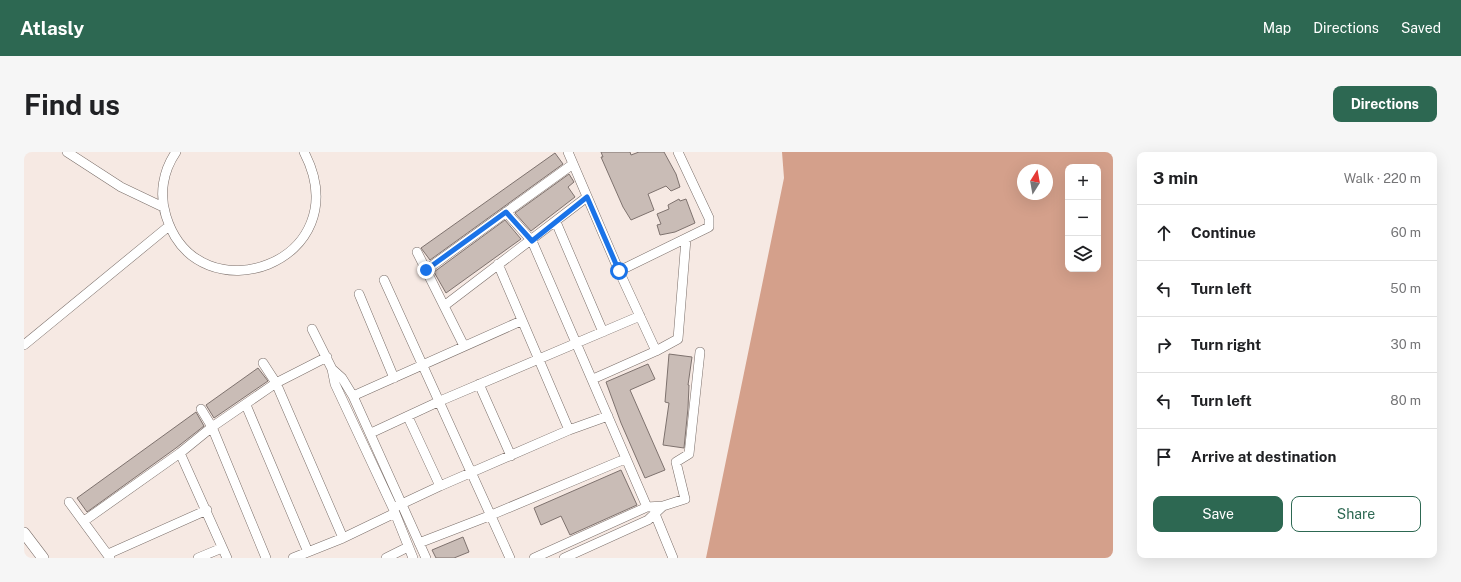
<!DOCTYPE html>
<html lang="en">
<head>
<meta charset="utf-8">
<style>
  body { margin:0; font-family:"Public Sans",sans-serif; background:#f6f6f6; color:#202124 }
  .controls { position:absolute; right:12px; top:12px; display:grid; overflow:hidden; border-radius:8px; box-shadow:0 4px 16px #0002 }
  .controls button { width:36px; height:36px; display:grid; place-items:center; padding:0; border:0; border-bottom:1px solid #e0e0e0; background:#fff; color:#202124; font:20px sans-serif }
  .compass { position:absolute; left:993px; top:12px; width:36px; height:36px; border-radius:50%; background:#fff; box-shadow:0 4px 16px #0002; rotate:11deg }
  .stop { position:absolute; width:12px; height:12px; margin:-9px; border:3px solid #1a73e8; border-radius:50%; background:#fff }
  .stop.end { background:#1a73e8; border-color:#fff; box-shadow:0 1px 4px #0008 }
  .list { margin:0; padding:0; list-style:none }
  h2 { display:flex; justify-content:space-between; align-items:center; height:52px; margin:0; padding:0 16px; font-size:17px }
  h2 small { font-size:13px; font-weight:400; color:#757577 }
  .list li { display:grid; grid-template-columns:26px 1fr auto; gap:12px; align-items:center; box-sizing:border-box; height:56px; padding:0 16px; border-top:1px solid #e0e0e0 }
  .list b { display:block; font-size:15px; white-space:nowrap }
  .list em { font-size:13px; font-style:normal; color:#757577 }
  .actions { display:flex; gap:8px; padding:12px 16px }
  .actions a { flex:1; padding:9px 0; border:1px solid #2d6852; border-radius:8px; text-align:center; font-size:14px; color:#2d6852 }
  .actions .main { background:#2d6852; color:#fff }
  .icon { flex:none; width:22px; height:22px; fill:none; stroke:currentColor; stroke-width:2; stroke-linecap:round; stroke-linejoin:round }
  .map { position:relative; flex:none; width:1089px; height:406px; overflow:hidden; border-radius:8px }
  header { display:flex; align-items:center; gap:24px; box-sizing:border-box; height:56px; padding:0 20px; background:#2d6852; color:#fff }
  header strong { font-size:19px }
  nav { display:flex; gap:22px; margin-inline-start:auto; font-size:14px }
  .intro { display:flex; align-items:center; justify-content:space-between; box-sizing:border-box; height:96px; padding:0 24px }
  h1 { margin:0; font-size:28px }
  .button { padding:10px 18px; border-radius:8px; background:#2d6852; color:#fff; font-size:14px; font-weight:700 }
  main { display:flex; gap:24px; padding:0 24px }
  aside { flex:1; background:#fff; border-radius:8px; box-shadow:0 4px 16px #0002 }
  .map>svg:first-child { display:block }
  .forest { fill:#d4a08b; fill-rule:evenodd }
  .building { fill:#c9bcb6; stroke:#7e726e }
  .lines { fill:none; stroke-linecap:round; stroke-linejoin:round }
  .minor-casing { stroke:#7a6e69; stroke-width:10 }
  .tertiary-casing { stroke:#7a6e69; stroke-width:12 }
  .minor { stroke:#fff; stroke-width:9 }
  .tertiary { stroke:#fff; stroke-width:11 }
  .route { stroke:#1a73e8; stroke-width:5 }
</style>
</head>
<body>
<header>
<strong>Atlasly</strong>
<nav><a>Map</a><a>Directions</a><a>Saved</a></nav>
</header>
<div class="intro"><h1>Find us</h1><a class="button">Directions</a></div>
<main>
<div class="map">
<svg width="1089" height="406" viewBox="0 0 1089 406">
  <rect width="100%" height="100%" fill="#f6e9e3"/>
  <!-- forest -->
  <path class="forest" d="M 758,0 L 1089,0 L 1089,406 L 682,406 L 760,26 ZM 1044,15 L 1074,15 L 1074,117 L 1044,117 ZM 999,18 L 1023,18 L 1023,42 L 999,42 Z"/>
  <!-- building -->
  <path class="building" d="M 577,0 L 606,0 L 607,3 L 615,0 L 640,0 L 652,22 L 656,35 L 647,39 L 642,34 L 624,42 L 630,58 L 607,68 L 599,55 L 577,5 L 579,5 Z
    M 531,1 L 539,12 L 406,108 L 397,96 Z
    M 545,22 L 550,30 L 544,35 L 551,45 L 507,79 L 491,61 Z
    M 655,47 L 656,49 L 662,47 L 671,71 L 651,80 L 636,83 L 633,73 L 637,72 L 633,62 L 645,57 L 644,53 Z
    M 481,68 L 497,87 L 422,141 L 410,120 Z
    M 645,202 L 668,205 L 664,233 L 665,233 L 664,256 L 660,296 L 639,293 L 645,251 L 641,250 Z
    M 624,212 L 631,227 L 606,238 L 641,318 L 621,326 L 597,271 L 582,230 Z
    M 234,216 L 244,229 L 190,266 L 182,253 Z
    M 172,260 L 180,274 L 152,296 L 63,360 L 53,346 Z
    M 597,318 L 613,353 L 546,383 L 537,364 L 517,373 L 510,356 Z
    M 439,385 L 445,400 L 430,406 L 412,406 L 408,398 Z"/>
  <g class="lines">
    <defs>
      <path id="minor" d="M 43,0 L 97,35 L 139,55
        M 152,0 C 139,19 135,42 142,64 C 174,168 337,110 280,0
        M 544,0 L 595,119 L 632,199
        M 482,60 L 508,89 L 623,355
        M 532,70 L 579,180
        M 393,100 L 440,194
        M 474,112 L 545,278
        M 402,118 L 549,12
        M 595,119 L 685,75 L 685,66 L 654,0
        M 360,128 L 486,406
        M 335,142 L 370,226
        M 420,154 L 563,45
        M 288,177 L 308,217 L 311,232 L 369,356 L 389,406
        M 0,193 L 145,74
        M 239,211 L 252,231 L 319,386
        M 308,217 L 318,226 L 329,244 L 402,406
        M 569,227 L 632,199 L 654,187 L 662,87
        M 455,232 L 487,304
        M 329,244 L 497,169
        M 222,253 L 284,400
        M 177,257 L 188,275 L 242,406
        M 384,265 L 416,334
        M 347,281 L 416,249 L 616,164
        M 156,301 L 203,406
        M 45,350 L 86,406
        M 369,356 L 416,334 L 545,278 L 584,264
        M 631,362 L 649,406
        M 60,369 L 156,301 L 188,275 L 252,231 L 303,205
        M 395,391 L 465,364 L 601,307
        M 84,402 L 183,358
        M 174,406 L 198,396
        M 269,406 L 319,386 L 371,361
        M 362,406 L 384,395
        M 510,406 L 623,355 L 639,354 L 661,347 L 652,310 L 665,302 L 676,200
        M 540,406 L 624,368 L 639,354"/>
      <path id="tertiary" d="M 0,381 L 19,406"/>
    </defs>
    <!-- minor casing -->
    <use href="#minor" class="minor-casing"/>
    <!-- tertiary casing -->
    <use href="#tertiary" class="tertiary-casing"/>
    <!-- minor -->
    <use href="#minor" class="minor"/>
    <!-- tertiary -->
    <use href="#tertiary" class="tertiary"/>
  </g>
  <g class="lines">
    <!-- route -->
    <path class="route" d="M 402,118 L 482,60 L 508,89 L 563,45 L 595,119"/>
  </g>
</svg>
<div class="controls">
<button>+</button>
<button>−</button>
<button><svg class="icon" aria-label="layers" viewBox="0 0 24 24"><path d="M12 4l9 5-9 5-9-5zM3 14l9 5 9-5"/></svg></button>
</div>
<svg class="compass" viewBox="-18 -18 36 36"><path d="M0-13l5 13h-10z" fill="#e53935"/><path d="M0 13l5-13h-10z" fill="#757577"/></svg>
<div class="stop" style="left:595px;top:119px"></div>
<div class="stop end" style="left:402px;top:118px"></div>
</div>
<aside>
<h2>3 min<small>Walk · 220 m</small></h2>
<ul class="list">
<li><svg class="icon" aria-label="ahead" viewBox="0 0 24 24"><path d="M12 20V5M6 11l6-6 6 6"/></svg><div><b>Continue</b></div><em>60 m</em></li>
<li><svg class="icon" aria-label="left" viewBox="0 0 24 24"><path d="M17 20v-9H6M10 6l-5 5 5 5"/></svg><div><b>Turn left</b></div><em>50 m</em></li>
<li><svg class="icon" aria-label="right" viewBox="0 0 24 24"><path d="M7 20v-9h11M14 6l5 5-5 5"/></svg><div><b>Turn right</b></div><em>30 m</em></li>
<li><svg class="icon" aria-label="left" viewBox="0 0 24 24"><path d="M17 20v-9H6M10 6l-5 5 5 5"/></svg><div><b>Turn left</b></div><em>80 m</em></li>
<li><svg class="icon" aria-label="arrive" viewBox="0 0 24 24"><path d="M6 21V4h12l-3 4 3 4H6"/></svg><div><b>Arrive at destination</b></div></li>
</ul>
<div class="actions"><a class="main">Save</a><a>Share</a></div>
</aside>
</main>
</body>
</html>
